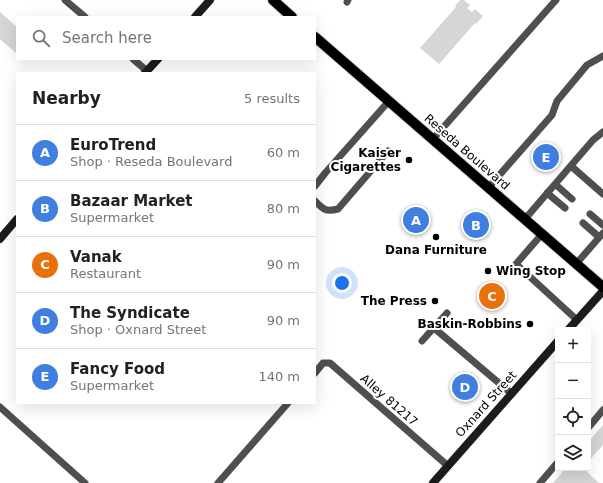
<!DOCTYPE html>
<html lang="en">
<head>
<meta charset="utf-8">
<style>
  body { margin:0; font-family:"DejaVu Sans",sans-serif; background:#f6f6f6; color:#202124 }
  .controls { position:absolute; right:12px; bottom:12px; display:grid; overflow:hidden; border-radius:0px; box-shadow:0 4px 16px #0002 }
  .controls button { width:36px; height:36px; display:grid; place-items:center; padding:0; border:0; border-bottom:1px solid #e0e0e0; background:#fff; color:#202124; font:20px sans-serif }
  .you { position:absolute; left:342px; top:283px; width:14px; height:14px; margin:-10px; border:3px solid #fff; border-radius:50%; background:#1a73e8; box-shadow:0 0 0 6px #1a73e833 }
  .badge { display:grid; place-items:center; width:26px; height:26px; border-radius:50%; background:#7c3aed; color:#fff; font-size:13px; font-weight:700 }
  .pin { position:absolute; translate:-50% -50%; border:2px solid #fff; box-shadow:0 1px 4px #0006 }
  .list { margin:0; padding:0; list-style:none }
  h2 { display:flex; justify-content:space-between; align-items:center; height:52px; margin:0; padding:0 16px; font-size:17px }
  h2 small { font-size:13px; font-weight:400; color:#757577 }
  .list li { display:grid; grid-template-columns:26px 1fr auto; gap:12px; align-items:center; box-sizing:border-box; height:56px; padding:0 16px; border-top:1px solid #e0e0e0 }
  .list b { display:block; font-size:15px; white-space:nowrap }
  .list p { margin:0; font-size:13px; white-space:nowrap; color:#757577 }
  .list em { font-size:13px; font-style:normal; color:#757577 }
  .icon { flex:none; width:22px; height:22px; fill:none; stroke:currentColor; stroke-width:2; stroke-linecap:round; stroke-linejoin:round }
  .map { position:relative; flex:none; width:603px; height:483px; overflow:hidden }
  .search { position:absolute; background:#fff; box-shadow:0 4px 16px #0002; left:16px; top:16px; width:300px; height:44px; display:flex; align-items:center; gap:10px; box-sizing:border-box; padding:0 14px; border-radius:0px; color:#757577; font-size:15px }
  .panel { position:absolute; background:#fff; box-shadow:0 4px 16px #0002; left:16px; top:72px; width:300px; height:332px; border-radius:0px }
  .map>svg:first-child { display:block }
  .green { fill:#d6d6d6 }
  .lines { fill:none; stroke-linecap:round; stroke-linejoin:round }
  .primary-casing { stroke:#dbdbdb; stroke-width:12 }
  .lane { stroke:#4f4f4f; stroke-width:7 }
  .secondary { stroke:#1c1c1c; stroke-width:8 }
  .primary { stroke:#000; stroke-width:10 }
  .poi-dot { fill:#000; stroke:#fff; stroke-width:1.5 }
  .labels { text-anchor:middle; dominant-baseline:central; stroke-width:4; stroke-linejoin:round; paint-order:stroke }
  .street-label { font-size:12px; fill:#000; stroke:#fff }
  .poi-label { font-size:12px; font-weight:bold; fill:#000; stroke:#fff; text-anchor:end }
</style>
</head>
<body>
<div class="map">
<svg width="603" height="483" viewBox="0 0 603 483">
  <rect width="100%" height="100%" fill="#fff"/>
  <!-- green -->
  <path class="green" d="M 460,0 L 464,0 L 470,5 L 467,8 L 472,12 L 475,9 L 483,16 L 476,24 L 475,23 L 439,64 L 420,48 L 456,7 L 455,6 Z
    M 0,12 L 17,27 L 17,54 L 0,39 Z
    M 603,425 L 603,445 L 588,462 L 588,442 Z
    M 566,468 L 583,468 L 599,483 L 553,483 Z"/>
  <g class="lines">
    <defs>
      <path id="primary" d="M 273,0 L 292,17
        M 315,37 L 603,287"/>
    </defs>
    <!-- primary casing -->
    <use href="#primary" class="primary-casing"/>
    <!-- lane -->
    <path class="lane" d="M 65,0 L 85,17
      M 347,2 L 348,0
      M 133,59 L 147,71
      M 433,139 L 556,0
      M 571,166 L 603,194
      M 555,184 L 572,199
      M 315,186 L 326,172 L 389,101
      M 488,188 L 552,115 L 557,101 L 587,65 L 603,56
      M 547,193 L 565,208
      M 315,201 C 324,210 326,212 338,209 L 388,151
      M 590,214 L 603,225
      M 525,219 L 593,140 L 603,132
      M 583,223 L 599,237
      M 542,234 L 516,264 L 577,320
      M 576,264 L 603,233
      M 434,328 L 512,394
      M 422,341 L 447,313
      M 315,373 L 323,363 L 330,363 L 448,466
      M 0,407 L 85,483
      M 588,428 L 603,410
      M 218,483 L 288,403
      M 540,483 L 558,462"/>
    <!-- secondary -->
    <path class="secondary" d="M 195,17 L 210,0
      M 145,73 L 158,59
      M 0,239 L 17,219
      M 568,330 L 603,291
      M 433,483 L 558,341"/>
    <!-- primary -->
    <use href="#primary" class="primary"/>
  </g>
  <!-- markers -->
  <g class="poi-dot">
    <circle cx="409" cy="160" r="4"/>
    <circle cx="436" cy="237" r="4"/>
    <circle cx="488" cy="271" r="4"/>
    <circle cx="435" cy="301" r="4"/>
    <circle cx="530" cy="324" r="4"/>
  </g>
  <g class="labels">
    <!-- street labels -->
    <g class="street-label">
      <text transform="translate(467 152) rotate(41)">Reseda Boulevard</text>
      <text transform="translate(389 400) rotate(41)">Alley 81217</text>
      <text transform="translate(486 404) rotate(-48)">Oxnard Street</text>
    </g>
    <!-- poi labels -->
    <g class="poi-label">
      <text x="401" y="153">Kaiser<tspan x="401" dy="14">Cigarettes</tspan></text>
      <text x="436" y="250" text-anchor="middle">Dana Furniture</text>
      <text x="496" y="271" text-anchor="start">Wing Stop</text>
      <text x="427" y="301">The Press</text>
      <text x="522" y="324">Baskin-Robbins</text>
    </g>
  </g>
</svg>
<div class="controls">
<button>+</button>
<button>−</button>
<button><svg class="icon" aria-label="locate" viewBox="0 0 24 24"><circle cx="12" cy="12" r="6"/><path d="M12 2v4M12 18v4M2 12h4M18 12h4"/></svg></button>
<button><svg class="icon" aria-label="layers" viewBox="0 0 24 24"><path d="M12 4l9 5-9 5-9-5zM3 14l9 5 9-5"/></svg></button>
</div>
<div class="you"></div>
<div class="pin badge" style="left:416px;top:220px;background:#3f7fe0">A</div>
<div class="pin badge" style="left:476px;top:225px;background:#3f7fe0">B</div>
<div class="pin badge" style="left:492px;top:296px;background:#e8710a">C</div>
<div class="pin badge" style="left:465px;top:387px;background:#3f7fe0">D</div>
<div class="pin badge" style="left:546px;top:157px;background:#3f7fe0">E</div>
<div class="search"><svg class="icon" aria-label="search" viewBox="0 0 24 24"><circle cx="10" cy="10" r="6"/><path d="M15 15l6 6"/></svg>Search here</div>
<section class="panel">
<h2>Nearby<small>5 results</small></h2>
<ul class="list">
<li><span class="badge" style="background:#3f7fe0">A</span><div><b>EuroTrend</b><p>Shop · Reseda Boulevard</p></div><em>60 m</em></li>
<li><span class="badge" style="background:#3f7fe0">B</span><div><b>Bazaar Market</b><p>Supermarket</p></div><em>80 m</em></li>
<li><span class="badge" style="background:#e8710a">C</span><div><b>Vanak</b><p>Restaurant</p></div><em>90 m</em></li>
<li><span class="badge" style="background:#3f7fe0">D</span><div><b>The Syndicate</b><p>Shop · Oxnard Street</p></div><em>90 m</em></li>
<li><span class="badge" style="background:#3f7fe0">E</span><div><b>Fancy Food</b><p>Supermarket</p></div><em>140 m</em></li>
</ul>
</section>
</div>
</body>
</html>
